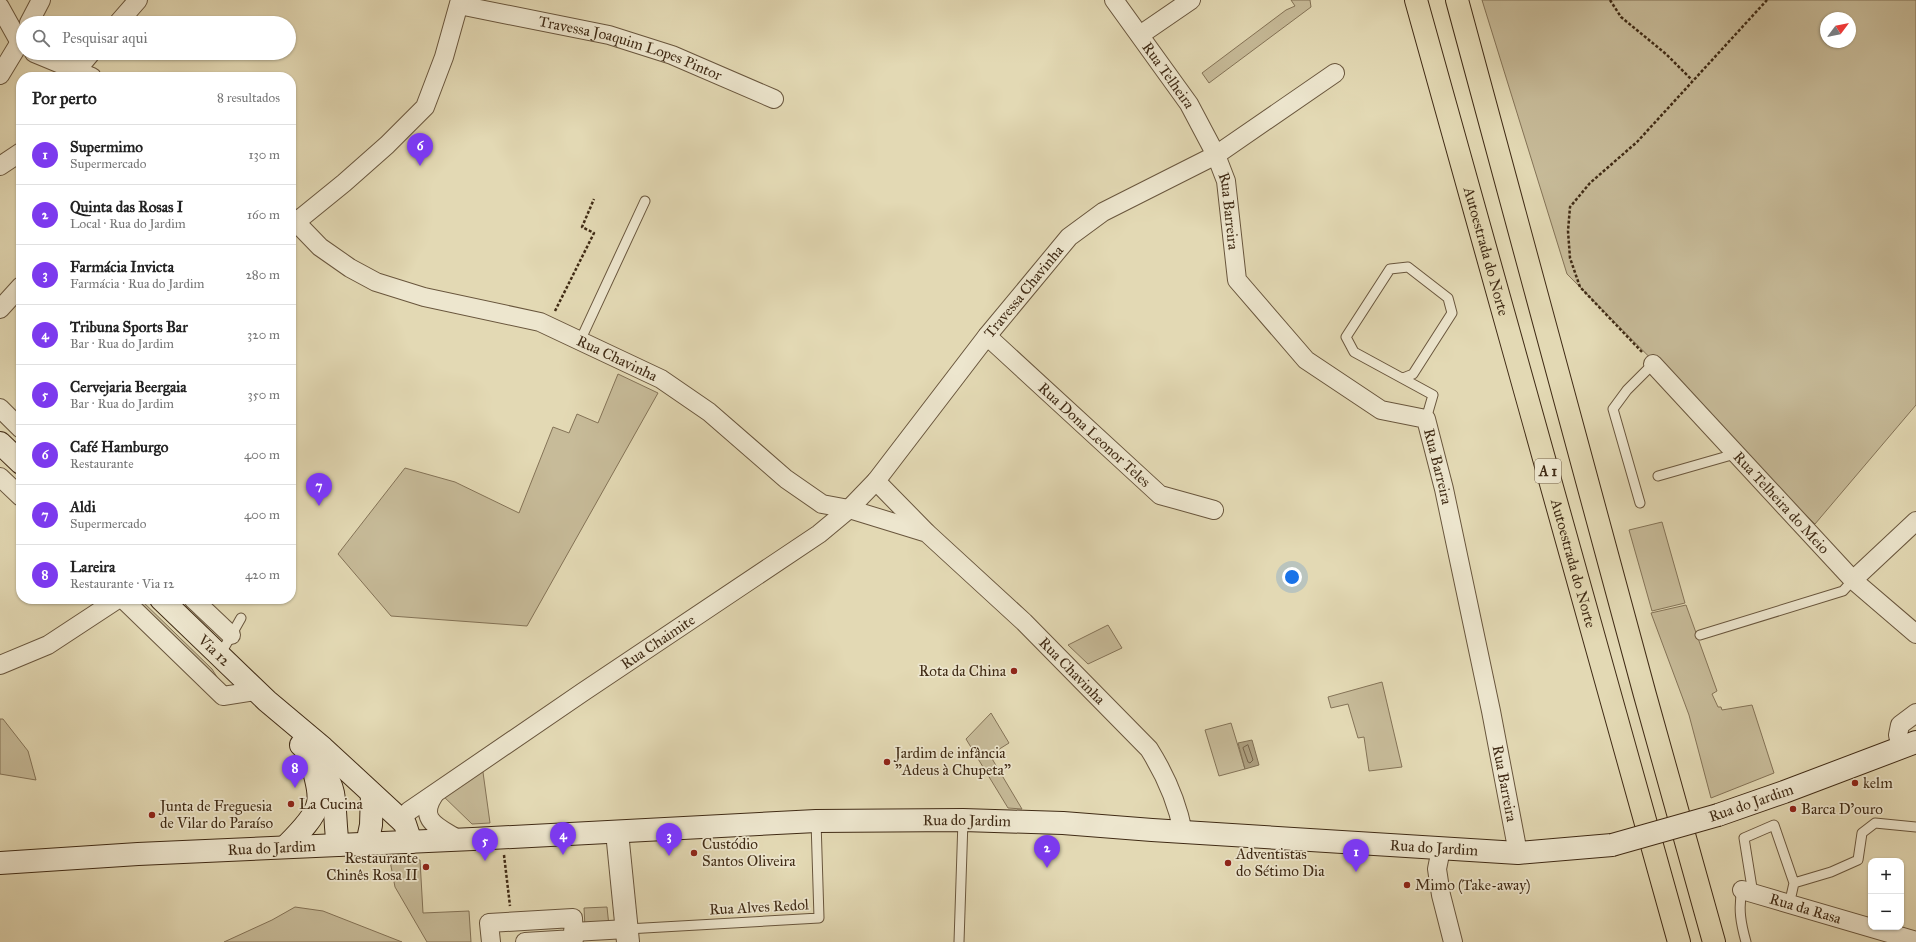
<!DOCTYPE html>
<html lang="pt">
<head>
<meta charset="utf-8">
<style>
  body { margin:0; font-family:"IM FELL Great Primer",serif; background:#f6f6f6; color:#222 }
  .controls { position:absolute; right:12px; bottom:12px; display:grid; overflow:hidden; border-radius:8px; box-shadow:0 1px 3px #0004 }
  .controls button { width:36px; height:36px; display:grid; place-items:center; padding:0; border:0; border-bottom:1px solid #e0e0e0; background:#fff; color:#222; font:20px sans-serif }
  .compass { position:absolute; left:1820px; top:12px; width:36px; height:36px; border-radius:50%; background:#fff; box-shadow:0 1px 3px #0004; rotate:58deg }
  .you { position:absolute; left:1292px; top:577px; width:14px; height:14px; margin:-10px; border:3px solid #fff; border-radius:50%; background:#1a73e8; box-shadow:0 0 0 6px #1a73e833 }
  .badge { display:grid; place-items:center; width:26px; height:26px; border-radius:50%; background:#7c3aed; color:#fff; font-size:13px; font-weight:700 }
  .pin { position:absolute; translate:-50% -33px; filter:drop-shadow(0 1px 2px #0008) }
  .pin::after { content:''; position:absolute; top:21px; width:14px; height:12px; background:inherit; clip-path:polygon(0 0,100% 0,50% 100%) }
  .list { margin:0; padding:0; list-style:none }
  h2 { display:flex; justify-content:space-between; align-items:center; height:52px; margin:0; padding:0 16px; font-size:17px }
  h2 small { font-size:13px; font-weight:400; color:#767676 }
  .list li { display:grid; grid-template-columns:26px 1fr auto; gap:12px; align-items:center; box-sizing:border-box; height:60px; padding:0 16px; border-top:1px solid #e0e0e0 }
  .list b { display:block; font-size:15px; white-space:nowrap }
  .list p { margin:0; font-size:13px; white-space:nowrap; color:#767676 }
  .list em { font-size:13px; font-style:normal; color:#767676 }
  .icon { flex:none; width:22px; height:22px; fill:none; stroke:currentColor; stroke-width:2; stroke-linecap:round; stroke-linejoin:round }
  .map { position:relative; flex:none; width:1916px; height:942px; overflow:hidden }
  .search { position:absolute; background:#fff; box-shadow:0 1px 3px #0004; left:16px; top:16px; width:280px; height:44px; display:flex; align-items:center; gap:10px; box-sizing:border-box; padding:0 14px; border-radius:22px; color:#767676; font-size:15px }
  .panel { position:absolute; background:#fff; box-shadow:0 1px 3px #0004; left:16px; top:72px; width:280px; height:532px; border-radius:16px }
  .map>svg:first-child { display:block }
  .green { fill:#c7bb99; stroke:#847357; fill-rule:evenodd }
  .water { fill:#ac9e7e; stroke:#817054 }
  .lines { fill:none; stroke-linecap:round; stroke-linejoin:round }
  .shore { stroke:#76644a; stroke-width:1 }
  .service-casing { stroke:#69563d; stroke-width:11 }
  .minor-casing { stroke:#69563d; stroke-width:20 }
  .tertiary-casing { stroke:#69563d; stroke-width:24 }
  .secondary-casing { stroke:#402b15; stroke-width:24 }
  .motorway-casing { stroke:#402b15; stroke-width:24 }
  .path { stroke:#402b15; stroke-width:2.5; stroke-dasharray:3 2; stroke-linecap:butt }
  .service { stroke:#ede6ce; stroke-width:9 }
  .minor { stroke:#ede6ce; stroke-width:18 }
  .tertiary { stroke:#ede6ce; stroke-width:22 }
  .secondary { stroke:#ede6ce; stroke-width:22 }
  .motorway { stroke:#e3d9b4; stroke-width:22 }
  .secondary-bridge-casing { stroke:#402b15; stroke-width:24; stroke-linecap:butt }
  .secondary-bridge { stroke:#ede6ce; stroke-width:22 }
  .poi-dot { fill:#8f2418; stroke:#ede6ce; stroke-width:1.5 }
  .labels { text-anchor:middle; dominant-baseline:central; stroke-width:3.5; stroke-linejoin:round; paint-order:stroke }
  .shield { fill:#ede6ce; stroke:#74634c; stroke-width:1 }
  .shield-label { font-size:14px; font-weight:bold; fill:#402b15 }
  .street-label { font-size:15px; fill:#402b15; stroke:#ede6ce }
  .poi-label { font-size:15px; fill:#402b15; stroke:#ede6ce; text-anchor:start }
</style>
</head>
<body>
<div class="map">
<svg width="1916" height="942" viewBox="0 0 1916 942">
  <rect width="100%" height="100%" fill="#e3d9b4"/>
  <filter id="stains"><feTurbulence type="fractalNoise" baseFrequency=".005" numOctaves="4"/><feColorMatrix values="0 0 0 0 .2 0 0 0 0 .09 0 0 0 0 .02 0 0 0 .5 -.17"/></filter>
  <radialGradient id="worn" r=".72"><stop offset=".6" stop-color="#630" stop-opacity="0"/><stop offset="1" stop-color="#630" stop-opacity=".3"/></radialGradient>
  <!-- green -->
  <path class="green" d="M 1291,0 L 1310,0 L 1311,7 L 1209,83 L 1202,73 L 1286,10 L 1295,6 Z
    M 1482,0 L 1916,0 L 1916,405 L 1815,524 L 1567,274 ZM 1826,18 L 1850,18 L 1850,42 L 1826,42 Z
    M 618,374 L 658,393 L 527,626 L 391,616 L 338,554 L 405,468 L 455,482 L 519,513 L 553,427 L 569,433 L 577,414 L 598,423 Z
    M 1662,522 L 1685,603 L 1652,611 L 1629,530 Z
    M 136,599 L 140,599 L 212,669 L 225,690 Z
    M 1686,605 L 1717,691 L 1712,694 L 1718,707 L 1721,707 L 1722,710 L 1752,705 L 1774,773 L 1711,798 L 1689,715 L 1651,613 Z
    M 1108,625 L 1122,648 L 1088,664 L 1068,645 Z
    M 1382,682 L 1402,767 L 1369,771 L 1364,737 L 1358,738 L 1348,704 L 1331,708 L 1328,697 Z
    M 991,713 L 1009,743 L 993,753 L 991,757 L 1022,809 L 1008,808 L 966,739 Z
    M 0,719 L 3,719 L 28,751 L 36,780 L 0,774 Z
    M 1231,723 L 1245,769 L 1219,776 L 1205,730 Z
    M 482,765 L 490,823 L 472,824 L 440,793 Z
    M 420,860 L 423,913 L 469,911 L 471,942 L 427,942 L 395,887 L 390,861 Z
    M 295,907 L 323,911 L 402,942 L 224,942 L 272,920 Z
    M 607,907 L 609,926 L 585,927 L 584,908 Z"/>
  <!-- water -->
  <path class="water" d="M 1252,740 L 1259,765 L 1245,769 L 1238,743 Z"/>
  <g class="lines">
    <!-- shore -->
    <path class="shore" d="M 1248,745 L 1253,760 L 1250,763 L 1248,762 L 1243,748 Z"/>
    <defs>
      <path id="service" d="M 580,341 L 645,201
        M 1403,378 L 1413,374 L 1452,313 L 1448,298 L 1408,267 L 1390,269 L 1346,337 L 1354,352 L 1433,395 L 1426,419
        M 1658,476 L 1735,454
        M 1640,503 L 1613,409 L 1627,390 L 1653,364
        M 1700,635 L 1843,591 L 1853,580
        M 220,655 L 241,618
        M 1794,883 L 1831,872 L 1858,860 L 1862,833 L 1875,823 L 1916,827
        M 1742,890 C 1738,909 1741,924 1746,942
        M 1753,894 L 1744,838 L 1774,825 L 1794,883 L 1789,905
        M 627,929 L 819,918 L 816,821
        M 959,942 L 963,820"/>
      <g id="minor">
        <path id="s1" d="M 1114,0 L 1189,104 L 1216,155 L 1226,181 L 1237,280 L 1306,360 L 1381,410 L 1426,419 L 1444,489 L 1491,711 L 1518,853"/>
        <path id="s2" d="M 459,5 L 609,35 L 672,55 L 774,99"/>
        <path d="M 0,7 L 20,43 L 23,45"/>
        <path d="M 29,23 L 41,0"/>
        <path d="M 118,23 L 138,0"/>
        <path d="M 1140,35 L 1191,0"/>
        <path d="M 34,53 L 92,77"/>
        <path d="M 0,75 L 23,37"/>
        <path d="M 73,77 L 76,71 L 91,53"/>
        <path d="M 0,166 L 21,152"/>
        <path id="s3" d="M 291,217 L 320,247 L 350,268 L 376,282 L 424,297 L 540,322 L 661,379 L 709,412 L 786,479 L 822,504 L 849,509 L 927,533 L 1024,622 L 1149,749 C 1166,776 1177,801 1183,832"/>
        <path d="M 296,222 L 344,183 L 387,145 L 425,107 L 444,57 L 460,0"/>
        <path d="M 0,309 L 21,286"/>
        <path id="s4" d="M 987,336 L 1160,495 L 1214,510"/>
        <path id="s5" d="M 1653,364 L 1853,580 L 1916,634"/>
        <path d="M 0,408 L 21,429"/>
        <path d="M 0,477 L 21,497"/>
        <path d="M 876,481 L 926,532"/>
        <path d="M 1853,580 L 1916,521"/>
        <path d="M 123,599 L 223,696 L 256,691"/>
        <path d="M 193,599 L 231,635"/>
        <path d="M 0,665 L 48,645 L 118,599"/>
        <path d="M 1901,748 L 1898,735 L 1900,725 L 1916,713"/>
        <path d="M 434,795 C 417,821 439,827 459,840"/>
        <path id="s6" d="M 401,820 L 409,811 L 583,692 L 819,534 L 849,509 L 876,481 L 987,336 L 1069,237 L 1103,212 L 1216,155 L 1335,73"/>
        <path d="M 1441,849 L 1437,869 L 1441,895 L 1453,942"/>
        <path id="s7" d="M 1742,890 L 1916,941"/>
        <path d="M 573,932 L 627,929"/>
        <path d="M 491,942 L 489,923 L 573,918 L 574,939 L 525,942"/>
      </g>
      <path id="tertiary" d="M 617,832 L 628,942"/>
      <g id="secondary">
        <path d="M 0,443 L 21,463"/>
        <path id="s8" d="M 161,599 L 267,701 L 323,748 L 401,820 L 405,824 L 411,842"/>
        <path d="M 301,745 C 314,757 329,774 333,793 C 336,810 335,828 338,845"/>
        <path d="M 1718,815 L 1784,792 L 1916,742"/>
        <path d="M 367,844 L 371,825 L 372,794"/>
        <path d="M 285,847 C 296,836 315,818 318,803 C 320,793 317,784 315,775"/>
        <path id="s9" d="M 0,863 L 138,854 L 473,839 L 816,821 L 963,820 L 1063,823 L 1152,830 L 1518,853 L 1612,845"/>
      </g>
      <g id="motorway">
        <path id="s10" d="M 1416,0 L 1679,942"/>
        <path d="M 1457,0 L 1645,695 L 1714,942"/>
      </g>
    </defs>
    <!-- service casing -->
    <use href="#service" class="service-casing"/>
    <!-- minor casing -->
    <use href="#minor" class="minor-casing"/>
    <!-- tertiary casing -->
    <use href="#tertiary" class="tertiary-casing"/>
    <!-- secondary casing -->
    <use href="#secondary" class="secondary-casing"/>
    <!-- motorway casing -->
    <use href="#motorway" class="motorway-casing"/>
    <!-- path -->
    <path class="path" d="M 1610,0 L 1621,17 L 1666,54 L 1692,80
      M 555,311 L 594,233 L 582,227 L 594,199
      M 1642,352 L 1580,287 L 1570,258 L 1568,231 L 1570,207 L 1590,183 L 1637,142 L 1767,0
      M 504,855 L 510,906"/>
    <!-- service -->
    <use href="#service" class="service"/>
    <!-- minor -->
    <use href="#minor" class="minor"/>
    <!-- tertiary -->
    <use href="#tertiary" class="tertiary"/>
    <!-- secondary -->
    <use href="#secondary" class="secondary"/>
    <!-- motorway -->
    <use href="#motorway" class="motorway"/>
    <defs>
      <path id="secondary-bridge" d="M 1612,845 L 1718,815"/>
    </defs>
    <!-- secondary-bridge casing -->
    <use href="#secondary-bridge" class="secondary-bridge-casing"/>
    <!-- secondary-bridge -->
    <use href="#secondary-bridge" class="secondary-bridge"/>
  </g>
  <!-- markers -->
  <g class="poi-dot">
    <circle cx="1014" cy="671" r="4"/>
    <circle cx="887" cy="762" r="4"/>
    <circle cx="1855" cy="783" r="4"/>
    <circle cx="291" cy="804" r="4"/>
    <circle cx="1793" cy="809" r="4"/>
    <circle cx="152" cy="815" r="4"/>
    <circle cx="694" cy="853" r="4"/>
    <circle cx="1228" cy="863" r="4"/>
    <circle cx="426" cy="867" r="4"/>
    <circle cx="1407" cy="885" r="4"/>
  </g>
  <g class="labels">
    <!-- shield labels -->
    <rect class="shield" x="1535" y="459" width="26" height="24" rx="3"/>
    <g class="shield-label">
      <text x="1548" y="471">A 1</text>
    </g>
    <!-- street labels -->
    <g class="street-label">
      <text stroke="none"><textPath href="#s2" startOffset="177">Travessa Joaquim Lopes Pintor</textPath></text>
      <text stroke="none"><textPath href="#s1" startOffset="93">Rua Telheira</textPath></text>
      <text stroke="none"><textPath href="#s1" startOffset="244">Rua Barreira</textPath></text>
      <text stroke="none"><textPath href="#s10" startOffset="261">Autoestrada do Norte</textPath></text>
      <text stroke="none"><textPath href="#s6" startOffset="825">Travessa Chavinha</textPath></text>
      <text stroke="none"><textPath href="#s3" startOffset="362">Rua Chavinha</textPath></text>
      <text stroke="none"><textPath href="#s4" startOffset="146">Rua Dona Leonor Teles</textPath></text>
      <text stroke="none"><textPath href="#s1" startOffset="604">Rua Barreira</textPath></text>
      <text stroke="none"><textPath href="#s5" startOffset="189">Rua Telheira do Meio</textPath></text>
      <text stroke="none"><textPath href="#s10" startOffset="585">Autoestrada do Norte</textPath></text>
      <text stroke="none"><textPath href="#s6" startOffset="313">Rua Chaimite</textPath></text>
      <text stroke="none"><textPath href="#s8" startOffset="74">Via 12</textPath></text>
      <text stroke="none"><textPath href="#s3" startOffset="924">Rua Chavinha</textPath></text>
      <text stroke="none"><textPath href="#s1" startOffset="928">Rua Barreira</textPath></text>
      <text transform="translate(1751 803) rotate(-19)">Rua do Jardim</text>
      <text stroke="none"><textPath href="#s9" startOffset="968">Rua do Jardim</textPath></text>
      <text stroke="none"><textPath href="#s9" startOffset="272">Rua do Jardim</textPath></text>
      <text stroke="none"><textPath href="#s9" startOffset="1436">Rua do Jardim</textPath></text>
      <text transform="translate(759 907) rotate(-3)">Rua Alves Redol</text>
      <text stroke="none"><textPath href="#s7" startOffset="66">Rua da Rasa</textPath></text>
    </g>
    <!-- poi labels -->
    <g class="poi-label">
      <text x="1006" y="671" text-anchor="end">Rota da China</text>
      <text x="895" y="753">Jardim de infância<tspan x="895" dy="17">"Adeus à Chupeta"</tspan></text>
      <text x="1863" y="783">kelm</text>
      <text x="299" y="804">La Cucina</text>
      <text x="160" y="806">Junta de Freguesia<tspan x="160" dy="17">de Vilar do Paraíso</tspan></text>
      <text x="1801" y="809">Barca D'ouro</text>
      <text x="702" y="844">Custódio<tspan x="702" dy="17">Santos Oliveira</tspan></text>
      <text x="1236" y="854">Adventistas<tspan x="1236" dy="17">do Sétimo Dia</tspan></text>
      <text x="418" y="858" text-anchor="end">Restaurante<tspan x="418" dy="17">Chinês Rosa II</tspan></text>
      <text x="1415" y="885">Mimo (Take-away)</text>
    </g>
  </g>
  <rect width="100%" height="100%" filter="url(#stains)"/>
  <rect width="100%" height="100%" fill="url(#worn)"/>
</svg>
<div class="controls">
<button>+</button>
<button>−</button>
</div>
<svg class="compass" viewBox="-18 -18 36 36"><path d="M0-13l5 13h-10z" fill="#e53935"/><path d="M0 13l5-13h-10z" fill="#767676"/></svg>
<div class="you"></div>
<div class="pin badge" style="left:1356px;top:872px">1</div>
<div class="pin badge" style="left:1047px;top:868px">2</div>
<div class="pin badge" style="left:669px;top:856px">3</div>
<div class="pin badge" style="left:563px;top:855px">4</div>
<div class="pin badge" style="left:485px;top:861px">5</div>
<div class="pin badge" style="left:420px;top:166px">6</div>
<div class="pin badge" style="left:319px;top:506px">7</div>
<div class="pin badge" style="left:295px;top:788px">8</div>
<div class="search"><svg class="icon" aria-label="search" viewBox="0 0 24 24"><circle cx="10" cy="10" r="6"/><path d="M15 15l6 6"/></svg>Pesquisar aqui</div>
<section class="panel">
<h2>Por perto<small>8 resultados</small></h2>
<ul class="list">
<li><span class="badge">1</span><div><b>Supermimo</b><p>Supermercado</p></div><em>130 m</em></li>
<li><span class="badge">2</span><div><b>Quinta das Rosas I</b><p>Local · Rua do Jardim</p></div><em>160 m</em></li>
<li><span class="badge">3</span><div><b>Farmácia Invicta</b><p>Farmácia · Rua do Jardim</p></div><em>280 m</em></li>
<li><span class="badge">4</span><div><b>Tribuna Sports Bar</b><p>Bar · Rua do Jardim</p></div><em>320 m</em></li>
<li><span class="badge">5</span><div><b>Cervejaria Beergaia</b><p>Bar · Rua do Jardim</p></div><em>350 m</em></li>
<li><span class="badge">6</span><div><b>Café Hamburgo</b><p>Restaurante</p></div><em>400 m</em></li>
<li><span class="badge">7</span><div><b>Aldi</b><p>Supermercado</p></div><em>400 m</em></li>
<li><span class="badge">8</span><div><b>Lareira</b><p>Restaurante · Via 12</p></div><em>420 m</em></li>
</ul>
</section>
</div>
</body>
</html>
